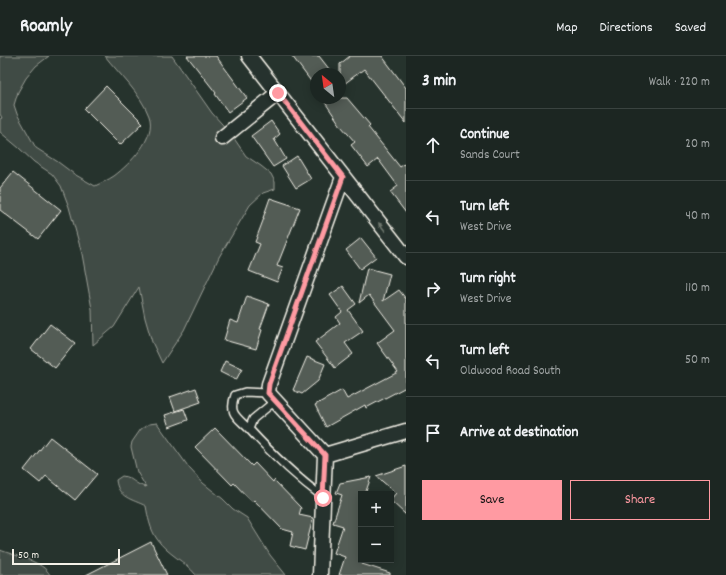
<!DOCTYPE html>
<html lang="en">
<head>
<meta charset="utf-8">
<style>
  body { margin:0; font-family:Dekko,sans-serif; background:#29322f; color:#f1f3f6 }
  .controls { position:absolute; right:12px; bottom:12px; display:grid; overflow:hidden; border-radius:0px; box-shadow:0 2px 10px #0003 }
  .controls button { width:36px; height:36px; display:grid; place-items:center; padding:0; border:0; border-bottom:1px solid #3a4340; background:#1c2622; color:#f1f3f6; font:20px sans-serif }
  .compass { position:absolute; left:310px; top:12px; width:36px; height:36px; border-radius:50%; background:#1c2622; box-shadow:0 2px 10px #0003; rotate:331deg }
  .scale { position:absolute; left:12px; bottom:10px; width:108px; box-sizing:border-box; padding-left:4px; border:2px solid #f4f1e8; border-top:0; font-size:11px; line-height:14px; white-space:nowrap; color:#f4f1e8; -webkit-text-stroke:3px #26332d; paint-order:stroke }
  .stop { position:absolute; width:12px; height:12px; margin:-9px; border:3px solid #ff9aa2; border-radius:50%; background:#fff }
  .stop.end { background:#ff9aa2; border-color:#fff; box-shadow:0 1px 4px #0008 }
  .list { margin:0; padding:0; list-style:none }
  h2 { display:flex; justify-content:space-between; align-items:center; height:52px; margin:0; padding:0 16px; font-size:17px }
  h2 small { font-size:13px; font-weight:400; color:#a0a5a5 }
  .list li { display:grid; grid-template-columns:26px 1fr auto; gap:12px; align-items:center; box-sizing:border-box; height:72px; padding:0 16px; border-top:1px solid #3a4340 }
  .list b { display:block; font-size:15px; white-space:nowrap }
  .list p { margin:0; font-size:13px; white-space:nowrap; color:#a0a5a5 }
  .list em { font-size:13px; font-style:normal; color:#a0a5a5 }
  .actions { display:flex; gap:8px; padding:12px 16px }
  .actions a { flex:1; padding:9px 0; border:1px solid #ff9aa2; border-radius:0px; text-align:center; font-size:14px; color:#ff9aa2 }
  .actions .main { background:#ff9aa2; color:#111 }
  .icon { flex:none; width:22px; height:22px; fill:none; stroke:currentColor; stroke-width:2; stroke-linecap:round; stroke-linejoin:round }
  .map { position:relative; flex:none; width:406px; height:519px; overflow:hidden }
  header { display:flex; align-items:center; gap:24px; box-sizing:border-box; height:56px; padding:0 20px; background:#1c2622; border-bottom:1px solid #3a4340 }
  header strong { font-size:19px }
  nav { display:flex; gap:22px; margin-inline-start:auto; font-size:14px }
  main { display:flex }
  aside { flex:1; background:#1c2622 }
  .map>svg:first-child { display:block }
  .green { fill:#414b45; stroke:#9a9e96 }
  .building { fill:#525c55; stroke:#f4f1e8 }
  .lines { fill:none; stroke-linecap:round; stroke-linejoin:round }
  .service-casing { stroke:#f4f1e8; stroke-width:10 }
  .minor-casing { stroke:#f4f1e8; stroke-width:17 }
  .service { stroke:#26332d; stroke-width:7 }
  .minor { stroke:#26332d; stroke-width:14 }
  .oneway { fill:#6e766e }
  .route { stroke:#ff9aa2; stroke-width:5 }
</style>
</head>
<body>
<header>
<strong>Roamly</strong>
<nav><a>Map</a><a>Directions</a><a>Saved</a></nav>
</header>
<main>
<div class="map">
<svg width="406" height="519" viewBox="0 0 406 519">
  <rect width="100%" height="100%" fill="#26332d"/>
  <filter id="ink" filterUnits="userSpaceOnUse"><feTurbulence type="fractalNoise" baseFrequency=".025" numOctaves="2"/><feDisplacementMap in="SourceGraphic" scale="8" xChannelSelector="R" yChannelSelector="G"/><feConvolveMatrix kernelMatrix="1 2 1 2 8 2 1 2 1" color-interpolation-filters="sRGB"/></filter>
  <g filter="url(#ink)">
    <!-- green -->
    <path class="green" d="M 0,0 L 49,0 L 36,10 L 26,22 L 18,36 L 14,49 L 17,58 L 36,92 L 58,106 L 74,118 L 95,130 C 101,127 108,124 114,120 C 130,108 157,81 149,60 C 141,38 119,18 105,0 L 172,0 L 212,57 L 231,78 L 246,100 L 261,110 L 271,118 L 275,126 L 275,133 L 263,137 L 250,149 L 219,201 L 184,274 L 162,307 L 152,286 L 145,262 L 139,231 L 114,271 L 93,289 L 92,253 L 82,198 L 69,151 L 61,130 L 52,118 L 34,106 L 19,92 L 0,76 L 0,63 L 2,62 L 0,58 Z
      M 157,367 L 190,413 L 203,427 L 223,443 L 233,453 L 247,462 L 270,499 L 286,519 L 196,519 C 185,505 167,498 157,483 C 150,473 148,461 146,450 C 132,443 118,442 116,424 L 122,420 C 132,421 135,429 146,431 L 137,416 L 131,391 L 132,386 L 141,373 L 149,368 Z
      M 0,494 C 15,500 43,505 50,519 L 0,519 Z"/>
    <!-- building -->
    <path class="building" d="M 187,0 L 216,0 L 247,42 L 228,56 L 215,38 L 216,37 Z
      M 292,0 L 319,0 L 333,18 L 316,18 L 316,32 Z
      M 350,0 L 382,0 L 406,32 L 406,67 L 364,13 L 340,31 L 340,8 Z
      M 106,30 L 143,67 L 120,89 L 84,53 Z
      M 322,42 L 347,42 L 370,69 L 368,71 L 400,111 L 406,107 L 406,157 L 390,136 L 398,130 L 378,103 L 368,111 L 351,89 L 355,86 L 341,70 Z
      M 271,65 L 280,78 L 274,83 L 286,103 L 273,111 L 251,80 Z
      M 297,100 L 311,123 L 296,132 L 282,110 Z
      M 13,116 L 61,154 L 38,183 L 0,154 L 0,132 Z
      M 270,142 L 300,152 L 277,210 L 283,212 L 277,226 L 249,215 L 260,188 L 255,186 L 264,162 L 263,162 Z
      M 361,182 L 376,201 L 360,213 L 346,194 Z
      M 367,212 L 390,218 L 383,245 L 399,234 L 406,243 L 406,331 L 366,352 L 365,349 L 326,371 L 315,349 L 342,334 L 347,343 L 398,316 L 377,287 L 395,274 L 369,239 L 359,247 Z
      M 343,230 L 356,248 L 348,254 L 363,275 L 345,287 L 353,298 L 335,312 L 315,286 L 340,267 L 336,261 L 342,256 L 330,239 Z
      M 247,240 L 269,248 L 260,273 L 262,274 L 256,293 L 224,284 L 230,264 L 238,267 Z
      M 50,268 L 75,287 L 55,312 L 31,293 Z
      M 307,301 L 325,308 L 318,325 L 302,338 L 293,334 Z
      M 225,305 L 242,313 L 236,324 L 220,316 Z
      M 196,332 L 201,346 L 175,355 L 170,341 Z
      M 184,353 L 188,364 L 169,371 L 165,359 Z
      M 215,372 L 252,410 L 255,407 L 273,426 L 274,424 L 301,452 L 299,459 L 313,462 L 305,494 L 290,490 L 293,476 L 282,473 L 254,444 L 252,446 L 234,427 L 232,429 L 195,391 Z
      M 50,381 L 97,418 L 75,444 L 46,420 L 40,427 L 24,414 Z
      M 406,410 L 406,459 L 391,445 L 391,443 L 396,437 L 376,420 Z
      M 371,421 L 365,438 L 361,438 L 361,504 L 364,504 L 362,508 L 390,517 L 390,519 L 339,519 L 345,501 L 334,497 L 343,470 L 333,467 L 342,439 L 336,437 L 340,427 Z
      M 151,486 L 167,519 L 86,519 Z"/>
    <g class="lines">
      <defs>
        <path id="service" d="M 275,345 L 253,363 L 249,373 C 272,398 296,421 323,441
          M 249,373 C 237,361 228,358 235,339 L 245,336 L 268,337"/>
        <path id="minor" d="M 249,0 L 406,201
          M 222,82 L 278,37
          M 325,399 L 268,337 L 269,328 L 343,121
          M 325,399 L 406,375
          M 320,519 L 325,399"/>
      </defs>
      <!-- service casing -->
      <use href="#service" class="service-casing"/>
      <!-- minor casing -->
      <use href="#minor" class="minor-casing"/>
      <!-- service -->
      <use href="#service" class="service"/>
      <!-- minor -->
      <use href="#minor" class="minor"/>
    </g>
    <!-- one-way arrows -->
    <defs><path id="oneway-solid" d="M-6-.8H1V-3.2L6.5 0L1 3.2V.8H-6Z"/></defs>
    <use class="oneway" href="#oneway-solid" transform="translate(382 171) rotate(-128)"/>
  </g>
  <g class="lines" filter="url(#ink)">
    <!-- route -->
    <path class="route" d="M 278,37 L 343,121 L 269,328 L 268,337 L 325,399 L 323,442"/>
  </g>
</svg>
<div class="controls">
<button>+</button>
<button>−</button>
</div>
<svg class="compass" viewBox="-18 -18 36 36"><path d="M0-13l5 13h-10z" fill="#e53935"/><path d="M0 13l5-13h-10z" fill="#a0a5a5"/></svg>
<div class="scale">50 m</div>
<div class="stop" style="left:323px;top:442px"></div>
<div class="stop end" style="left:278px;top:37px"></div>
</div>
<aside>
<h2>3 min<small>Walk · 220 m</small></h2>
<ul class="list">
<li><svg class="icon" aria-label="ahead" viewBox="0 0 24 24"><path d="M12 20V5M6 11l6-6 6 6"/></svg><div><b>Continue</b><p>Sands Court</p></div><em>20 m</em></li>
<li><svg class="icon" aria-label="left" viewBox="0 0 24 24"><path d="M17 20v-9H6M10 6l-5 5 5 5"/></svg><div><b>Turn left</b><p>West Drive</p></div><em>40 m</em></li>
<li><svg class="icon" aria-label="right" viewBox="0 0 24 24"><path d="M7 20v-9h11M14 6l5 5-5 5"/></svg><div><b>Turn right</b><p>West Drive</p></div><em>110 m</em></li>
<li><svg class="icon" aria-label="left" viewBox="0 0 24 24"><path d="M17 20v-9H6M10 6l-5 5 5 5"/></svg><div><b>Turn left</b><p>Oldwood Road South</p></div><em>50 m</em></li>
<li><svg class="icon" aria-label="arrive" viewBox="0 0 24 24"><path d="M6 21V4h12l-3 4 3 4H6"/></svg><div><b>Arrive at destination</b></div></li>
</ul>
<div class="actions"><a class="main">Save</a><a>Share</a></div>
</aside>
</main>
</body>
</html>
